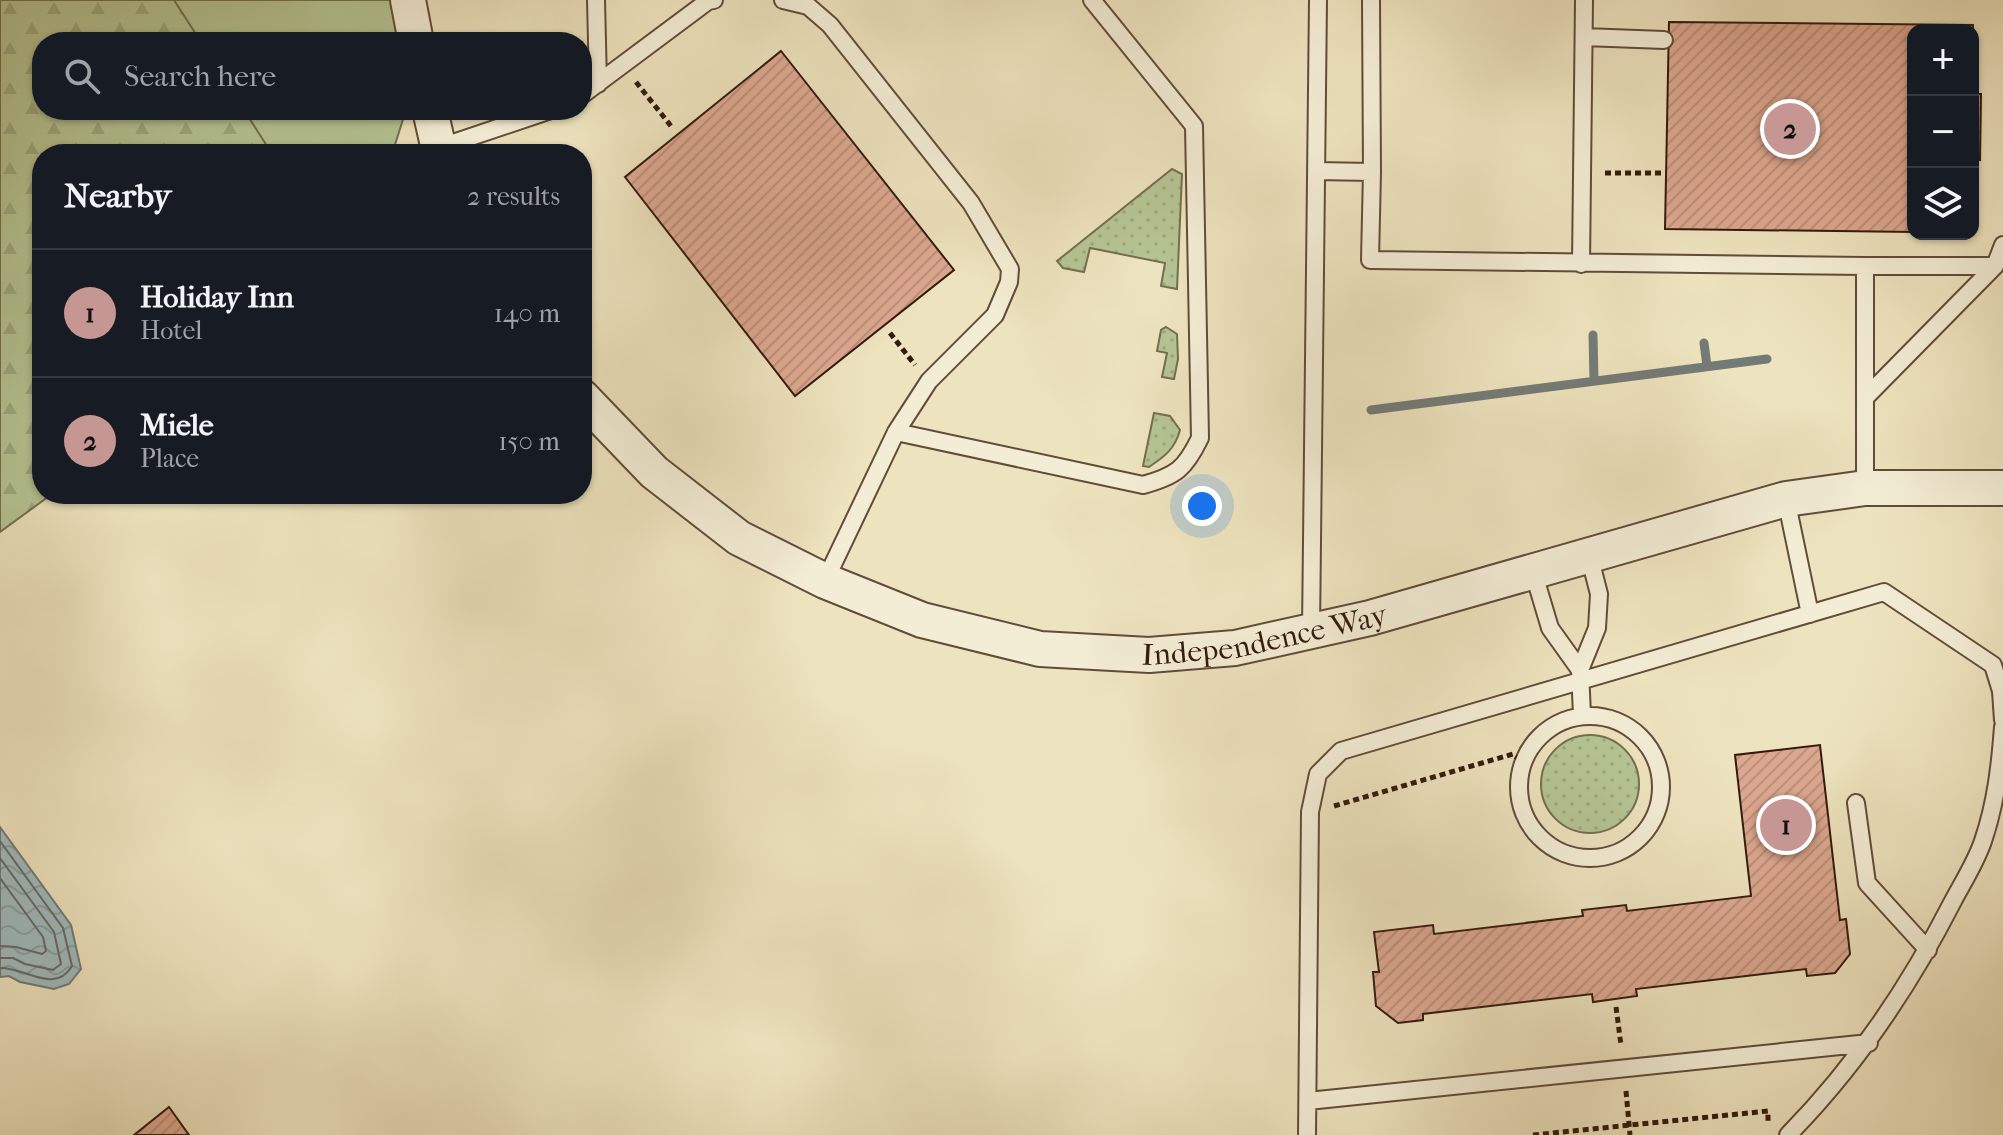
<!DOCTYPE html>
<html lang="en">
<head>
<meta charset="utf-8">
<style>
  body { margin:0; font-family:"IM FELL French Canon",serif; background:#242831; color:#f1f3f6 }
  .controls { position:absolute; right:24px; top:24px; display:grid; overflow:hidden; border-radius:16px; box-shadow:0 2px 6px #0004 }
  .controls button { width:72px; height:72px; display:grid; place-items:center; padding:0; border:0; border-bottom:2px solid #363941; background:#171b24; color:#f1f3f6; font:40px sans-serif }
  .you { position:absolute; left:1202px; top:506px; width:28px; height:28px; margin:-20px; border:6px solid #fff; border-radius:50%; background:#1a73e8; box-shadow:0 0 0 12px #1a73e833 }
  .badge { display:grid; place-items:center; width:52px; height:52px; border-radius:50%; background:#c59692; color:#111; font-size:26px; font-weight:700 }
  .pin { position:absolute; translate:-50% -50%; border:4px solid #fff; box-shadow:0 2px 8px #0006 }
  .list { margin:0; padding:0; list-style:none }
  h2 { display:flex; justify-content:space-between; align-items:center; height:104px; margin:0; padding:0 32px; font-size:34px }
  h2 small { font-size:26px; font-weight:400; color:#9ea1a6 }
  .list li { display:grid; grid-template-columns:52px 1fr auto; gap:24px; align-items:center; box-sizing:border-box; height:128px; padding:0 32px; border-top:2px solid #363941 }
  .list b { display:block; font-size:30px; white-space:nowrap }
  .list p { margin:0; font-size:26px; white-space:nowrap; color:#9ea1a6 }
  .list em { font-size:26px; font-style:normal; color:#9ea1a6 }
  .icon { flex:none; width:44px; height:44px; fill:none; stroke:currentColor; stroke-width:2; stroke-linecap:round; stroke-linejoin:round }
  .map { position:relative; flex:none; width:2003px; height:1135px; overflow:hidden }
  .search { position:absolute; background:#171b24; box-shadow:0 2px 6px #0004; left:32px; top:32px; width:560px; height:88px; display:flex; align-items:center; gap:20px; box-sizing:border-box; padding:0 28px; border-radius:32px; color:#9ea1a6; font-size:30px }
  .panel { position:absolute; background:#171b24; box-shadow:0 2px 6px #0004; left:32px; top:144px; width:560px; height:360px; border-radius:32px }
  .map>svg:first-child { display:block }
  .grass { fill:url(#grass-dots); stroke:#746f50; stroke-width:2 }
  .forest { fill:url(#forest-firs); stroke:#746f50; stroke-width:2 }
  .green { fill:#b5c493; stroke:#746f50; stroke-width:2 }
  .water { fill:url(#water-waves); stroke:#747b77; stroke-width:2 }
  .lines { fill:none; stroke-linecap:round; stroke-linejoin:round }
  .shore { stroke:#696a65; stroke-width:2 }
  .stream { stroke:#747b77; stroke-width:9 }
  .building { fill:url(#building-hatch); stroke:#331a0d; stroke-width:2 }
  .service-casing { stroke:#624c39; stroke-width:20 }
  .minor-casing { stroke:#624c39; stroke-width:38 }
  .path { stroke:#331a0d; stroke-width:5; stroke-dasharray:6 4; stroke-linecap:butt }
  .service { stroke:#f3edd5; stroke-width:16 }
  .minor { stroke:#f3edd5; stroke-width:34 }
  .labels { text-anchor:middle; dominant-baseline:central; stroke-width:6; stroke-linejoin:round; paint-order:stroke }
  .street-label { font-size:30px; fill:#331a0d; stroke:#f3edd5 }
</style>
</head>
<body>
<div class="map">
<svg width="2003" height="1135" viewBox="0 0 2003 1135">
  <defs>
    <pattern id="grass-dots" width="8" height="8" patternUnits="userSpaceOnUse" patternTransform="scale(2)"><rect width="8" height="8" fill="#b5c493"/><path d="M2 2h.1M6 6h.1" fill="none" stroke="#9ca87e" stroke-width="1.8" stroke-linecap="round"/></pattern>
    <pattern id="forest-firs" width="22" height="20" patternUnits="userSpaceOnUse" patternTransform="scale(2)"><rect width="22" height="20" fill="#b5c493"/><path d="M5 1l3.5 6h-7zM16 11l3.5 6h-7z" fill="#9ca87e"/></pattern>
    <pattern id="water-waves" width="16" height="10" patternUnits="userSpaceOnUse" patternTransform="scale(2)"><rect width="16" height="10" fill="#9fbbbd"/><path d="M0 5q4-4 8 0t8 0" fill="none" stroke="#89a0a1"/></pattern>
    <pattern id="building-hatch" width="6" height="6" patternUnits="userSpaceOnUse" patternTransform="scale(2)"><rect width="6" height="6" fill="#dca78f"/><path d="M-1 1l2-2M0 6l6-6M5 7l2-2" fill="none" stroke="#bd8f7a"/></pattern>
  </defs>
  <rect width="100%" height="100%" fill="#ede3be"/>
  <filter id="stains"><feTurbulence type="fractalNoise" baseFrequency=".0025" numOctaves="4"/><feColorMatrix values="0 0 0 0 .2 0 0 0 0 .09 0 0 0 0 .02 0 0 0 .5 -.17"/></filter>
  <radialGradient id="worn" r=".72"><stop offset=".6" stop-color="#630" stop-opacity="0"/><stop offset="1" stop-color="#630" stop-opacity=".3"/></radialGradient>
  <!-- grass -->
  <path class="grass" d="M 1172,169 L 1182,174 L 1177,289 L 1161,286 L 1165,263 L 1090,248 L 1084,272 L 1063,268 L 1057,261 Z
    M 1166,327 L 1177,334 L 1178,359 L 1174,379 L 1162,377 L 1167,353 L 1157,351 L 1161,330 Z
    M 1154,413 L 1170,416 L 1180,430 C 1175,449 1164,457 1149,467 L 1143,466 Z
    M1541 784a49 49 0 1 1 98 0a49 49 0 1 1-98 0Z"/>
  <!-- forest -->
  <path class="forest" d="M 0,0 L 385,0 L 386,42 L 42,42 L 42,110 L 381,110 L 374,154 L 42,154 L 42,494 L 52,494 L 0,532 Z"/>
  <!-- green -->
  <path class="green" d="M 174,0 L 414,0 L 415,42 L 201,42 Z
    M 244,110 L 406,110 L 392,154 L 272,154 Z"/>
  <!-- water -->
  <path class="water" d="M 0,827 L 71,925 L 81,969 L 69,984 L 54,989 L 20,982 L 9,976 L 0,977 Z"/>
  <g class="lines">
    <!-- shore -->
    <path class="shore" d="M 0,841 L 63,928 L 72,966 C 55,995 25,967 0,968
      M 0,858 L 54,932 L 61,964 L 53,970 L 25,964 L 13,958 L 0,958
      M 0,878 L 43,937 L 46,951 L 42,954 L 16,947 L 0,946"/>
    <!-- stream -->
    <path class="stream" d="M 1593,335 L 1594,381
      M 1704,343 L 1707,366
      M 1371,410 L 1767,359"/>
  </g>
  <!-- building -->
  <path class="building" d="M 1669,22 L 1973,25 L 1973,30 L 1913,30 L 1913,232 L 1665,229 Z
    M 781,51 L 954,270 L 795,396 L 625,177 Z
    M 1973,94 L 1981,94 L 1980,160 L 1973,159 Z
    M 1820,745 L 1840,920 L 1846,919 L 1850,954 L 1835,973 L 1807,976 L 1806,969 L 1636,989 L 1637,996 L 1593,1002 L 1592,994 L 1423,1014 L 1423,1020 L 1398,1023 L 1376,1006 L 1373,972 L 1379,972 L 1374,932 L 1433,925 L 1434,934 L 1583,916 L 1582,910 L 1626,905 L 1627,911 L 1751,896 L 1735,755 Z
    M 169,1107 L 189,1135 L 134,1135 Z"/>
  <g class="lines">
    <defs>
      <path id="service" d="M 596,0 L 598,84
        M 783,0 L 808,6 L 830,25 L 971,203 L 1010,269 L 1009,282 L 995,315 L 929,381 L 896,432 L 825,581
        M 1371,0 L 1372,172
        M 1584,37 L 1664,40
        M 582,95 L 708,1 L 714,0
        M 438,148 L 551,110
        M 1316,171 L 1372,172 L 1370,260 L 1865,266
        M 1581,264 L 1584,0
        M 1865,398 L 1995,266 L 2003,245
        M 896,432 L 1143,485 C 1176,476 1185,469 1200,438 L 1194,126 L 1092,0
        M 1865,488 L 1865,266 L 1995,266
        M 1786,499 L 1810,614
        M 1533,571 L 1550,628 L 1580,670
        M 1311,631 L 1318,0
        M 1582,715 L 1580,670 L 1597,628 L 1599,594 L 1589,555
        M1519 787a71 71 0 1 1 142 0a71 71 0 1 1-142 0Z
        M 1856,803 L 1867,883 L 1928,950
        M 1308,1101 L 1869,1043
        M 1307,1135 L 1310,812 L 1318,774 L 1341,751 L 1884,592 L 1993,665 L 2001,691 L 2003,720
        M 1788,1135 C 1856,1066 1909,987 1953,901 C 1963,882 1976,862 1983,841 C 1996,803 2000,766 2003,727"/>
      <g id="minor">
        <path d="M 408,0 L 416,42"/>
        <path d="M 430,110 L 440,154"/>
        <path id="s1" d="M 582,397 L 654,472 L 739,538 L 825,581 L 922,620 L 1040,649 L 1149,655 L 1235,648 L 1370,618 L 1786,499 L 1865,488 L 2003,488"/>
      </g>
    </defs>
    <!-- service casing -->
    <use href="#service" class="service-casing"/>
    <!-- minor casing -->
    <use href="#minor" class="minor-casing"/>
    <!-- path -->
    <path class="path" d="M 636,82 L 671,126
      M 1605,173 L 1662,173
      M 890,333 L 915,365
      M 1334,806 L 1513,754 L 1523,763
      M 1616,1007 L 1621,1045
      M 1626,1091 L 1630,1135
      M 1533,1135 L 1768,1111 L 1768,1122"/>
    <!-- service -->
    <use href="#service" class="service"/>
    <!-- minor -->
    <use href="#minor" class="minor"/>
  </g>
  <g class="labels">
    <!-- street labels -->
    <g class="street-label">
      <text stroke="none"><textPath href="#s1" startOffset="760">Independence Way</textPath></text>
    </g>
  </g>
  <rect width="100%" height="100%" filter="url(#stains)"/>
  <rect width="100%" height="100%" fill="url(#worn)"/>
</svg>
<div class="controls">
<button>+</button>
<button>−</button>
<button><svg class="icon" aria-label="layers" viewBox="0 0 24 24"><path d="M12 4l9 5-9 5-9-5zM3 14l9 5 9-5"/></svg></button>
</div>
<div class="you"></div>
<div class="pin badge" style="left:1786px;top:825px">1</div>
<div class="pin badge" style="left:1790px;top:129px">2</div>
<div class="search"><svg class="icon" aria-label="search" viewBox="0 0 24 24"><circle cx="10" cy="10" r="6"/><path d="M15 15l6 6"/></svg>Search here</div>
<section class="panel">
<h2>Nearby<small>2 results</small></h2>
<ul class="list">
<li><span class="badge">1</span><div><b>Holiday Inn</b><p>Hotel</p></div><em>140 m</em></li>
<li><span class="badge">2</span><div><b>Miele</b><p>Place</p></div><em>150 m</em></li>
</ul>
</section>
</div>
</body>
</html>
